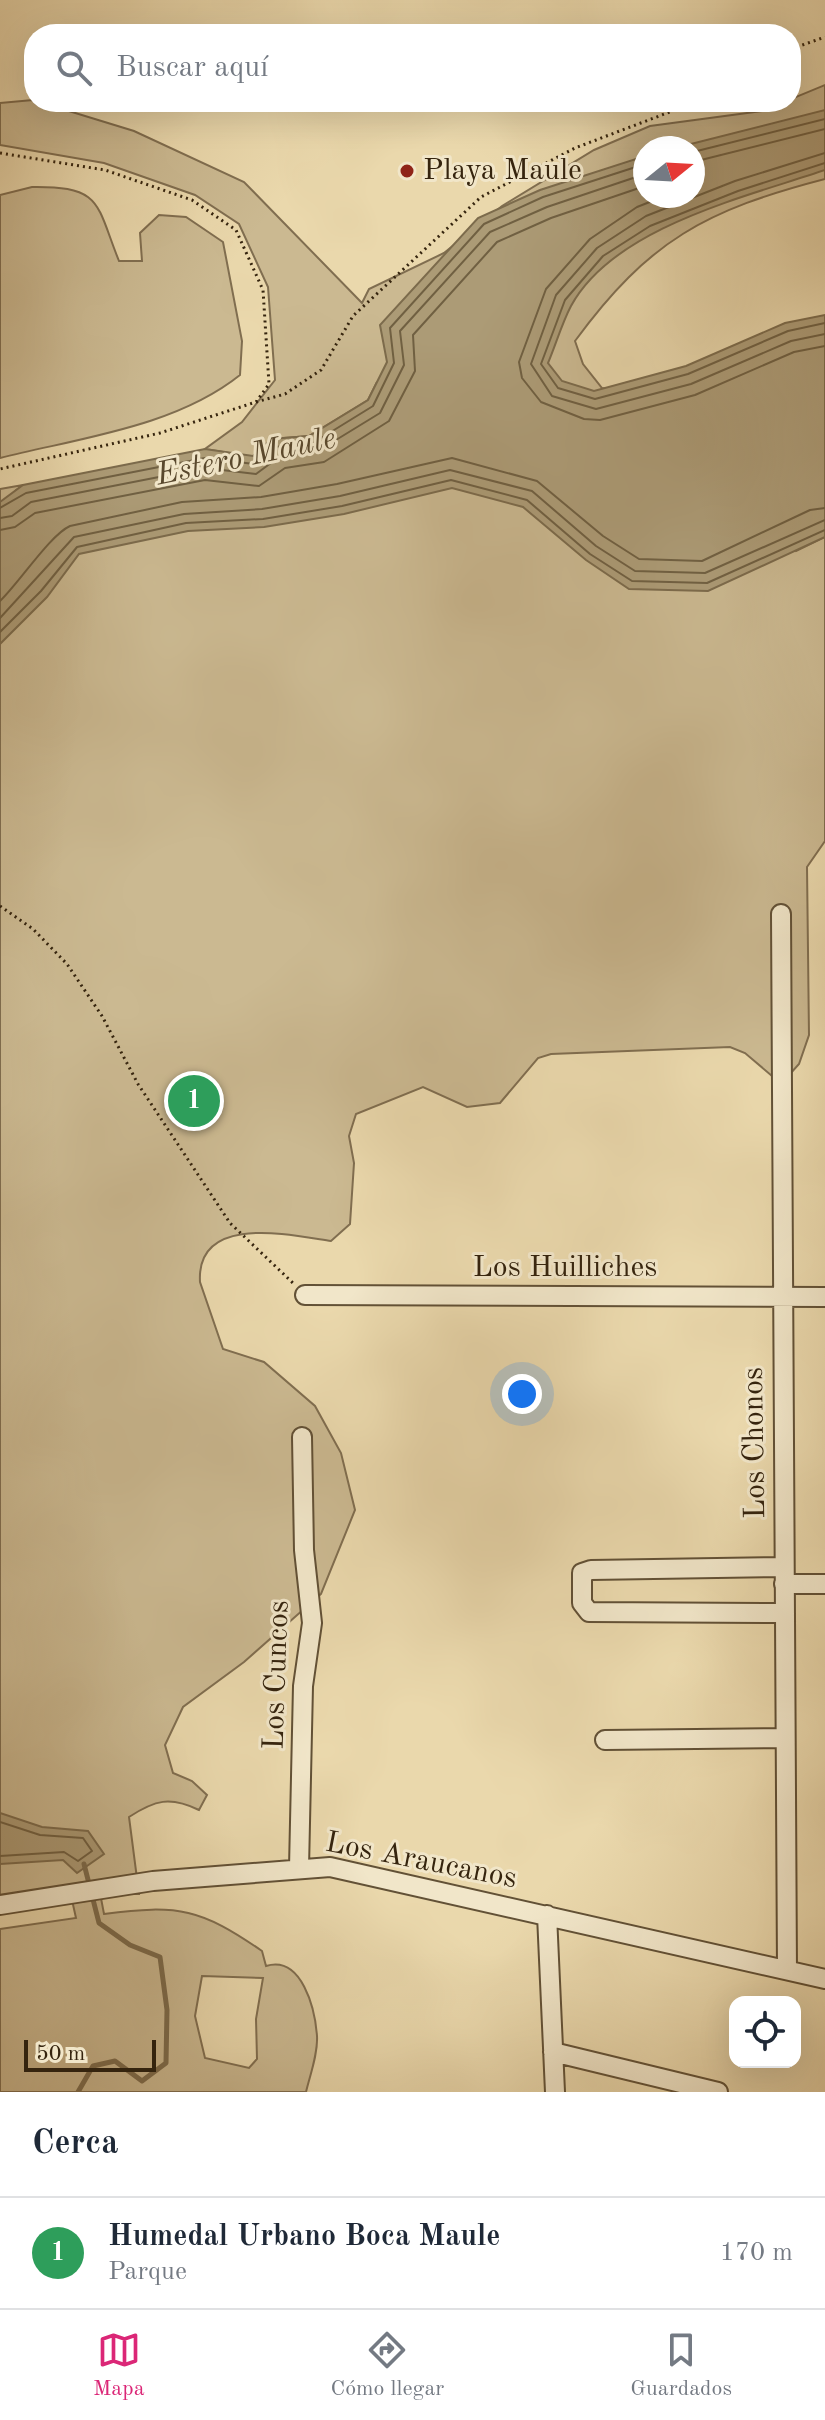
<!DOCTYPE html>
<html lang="es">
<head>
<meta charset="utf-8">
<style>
  body { margin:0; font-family:"Old Standard TT",serif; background:#f6f6f7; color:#1f2937 }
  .controls { position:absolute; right:24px; bottom:24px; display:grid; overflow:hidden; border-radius:16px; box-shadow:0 8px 32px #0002 }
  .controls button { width:72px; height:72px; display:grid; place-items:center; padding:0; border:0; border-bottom:2px solid #e0e1e3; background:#fff; color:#1f2937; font:40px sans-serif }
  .compass { position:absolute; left:633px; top:136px; width:72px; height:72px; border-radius:50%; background:#fff; box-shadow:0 8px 32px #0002; rotate:72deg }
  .scale { position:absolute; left:24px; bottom:20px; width:132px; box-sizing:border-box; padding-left:8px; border:4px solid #35240e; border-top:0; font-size:22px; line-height:28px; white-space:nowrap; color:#35240e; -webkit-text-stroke:6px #f1e6c9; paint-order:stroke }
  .you { position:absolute; left:522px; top:1394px; width:28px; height:28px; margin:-20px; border:6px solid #fff; border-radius:50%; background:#1a73e8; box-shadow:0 0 0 12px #1a73e833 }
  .badge { display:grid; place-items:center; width:52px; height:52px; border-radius:50%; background:#db2777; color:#fff; font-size:26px; font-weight:700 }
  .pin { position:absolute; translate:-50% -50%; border:4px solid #fff; box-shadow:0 2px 8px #0006 }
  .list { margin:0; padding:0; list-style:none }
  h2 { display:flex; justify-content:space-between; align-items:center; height:104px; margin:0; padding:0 32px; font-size:34px }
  h2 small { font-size:26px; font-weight:400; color:#747a83 }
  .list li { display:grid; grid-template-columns:52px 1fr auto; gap:24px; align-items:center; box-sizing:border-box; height:112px; padding:0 32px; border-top:2px solid #e0e1e3 }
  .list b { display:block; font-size:30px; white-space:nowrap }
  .list p { margin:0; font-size:26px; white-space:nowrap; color:#747a83 }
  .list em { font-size:26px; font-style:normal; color:#747a83 }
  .icon { flex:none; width:44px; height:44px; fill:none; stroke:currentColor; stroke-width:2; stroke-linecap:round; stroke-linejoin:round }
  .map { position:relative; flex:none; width:825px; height:2092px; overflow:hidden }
  .search { position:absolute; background:#fff; box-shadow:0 8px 32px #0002; left:24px; right:24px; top:24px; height:88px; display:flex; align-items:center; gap:20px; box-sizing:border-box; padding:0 28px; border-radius:32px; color:#747a83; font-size:30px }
  .sheet { height:216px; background:#fff }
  nav { display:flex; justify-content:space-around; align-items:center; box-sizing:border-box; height:112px; border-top:2px solid #e0e1e3; background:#fff; font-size:22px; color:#747a83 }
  nav a { display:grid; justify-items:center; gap:4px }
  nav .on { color:#db2777 }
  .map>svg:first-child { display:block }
  .green { fill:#cbb991; stroke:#806e50; stroke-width:2; fill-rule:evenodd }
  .water { fill:#ac9b76; stroke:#7c6b4c; stroke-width:2 }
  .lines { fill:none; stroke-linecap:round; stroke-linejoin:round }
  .shore { stroke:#706042; stroke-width:2 }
  .stream { stroke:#7c6b4c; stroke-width:5 }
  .minor-casing { stroke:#625136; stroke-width:22 }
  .path { stroke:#35240e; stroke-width:3; stroke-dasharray:2 4; stroke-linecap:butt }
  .minor { stroke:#f1e6c9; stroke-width:18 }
  .poi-dot { fill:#8f2418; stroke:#f1e6c9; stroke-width:3 }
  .labels { text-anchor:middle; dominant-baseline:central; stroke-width:6; stroke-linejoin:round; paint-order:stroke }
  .poi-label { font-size:30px; fill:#35240e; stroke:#f1e6c9; text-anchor:start }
  .street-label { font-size:30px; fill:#35240e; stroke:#f1e6c9 }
  .water-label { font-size:32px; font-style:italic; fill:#59482d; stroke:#f1e6c9 }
</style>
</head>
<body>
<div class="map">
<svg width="825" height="2092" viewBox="0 0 825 2092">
  <rect width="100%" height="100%" fill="#ead8ac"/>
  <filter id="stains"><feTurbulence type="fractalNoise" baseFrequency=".0025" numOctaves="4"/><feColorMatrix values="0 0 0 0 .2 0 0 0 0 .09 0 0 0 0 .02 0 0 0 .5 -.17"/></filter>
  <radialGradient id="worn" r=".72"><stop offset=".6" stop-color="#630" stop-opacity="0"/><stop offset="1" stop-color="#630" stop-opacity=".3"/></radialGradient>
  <!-- green -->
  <path class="green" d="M 825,85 L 825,179 C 706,210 649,240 575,341 L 583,364 L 602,388 L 629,392 L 796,551 L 825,537 L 825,841 L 807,867 L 809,1035 L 799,1064 L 790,1074 L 772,1076 L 745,1053 L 730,1047 L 551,1054 L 538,1058 L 500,1103 L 467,1107 L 423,1087 L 356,1114 L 349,1136 L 354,1163 L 350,1224 L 331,1241 C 291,1235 196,1213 200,1282 L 223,1349 L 264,1362 L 315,1406 L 341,1453 L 355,1510 L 321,1594 L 244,1662 L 183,1707 L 165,1745 L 173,1773 L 192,1781 L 207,1795 L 199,1810 C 170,1796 155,1800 129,1817 L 139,1894 L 100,1893 L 104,1914 C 179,1904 201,1909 262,1951 L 266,1966 C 302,1955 315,2009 317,2036 C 318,2054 310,2075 306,2092 L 0,2092 L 0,1929 L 76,1918 L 70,1891 L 0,1900 L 0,489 L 23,485 L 15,491 L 235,454 L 205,449 L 242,422 L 275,380 L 268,287 L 239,224 L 195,195 L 104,163 L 0,145 L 0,103 L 33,100 L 134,131 L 244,182 L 362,303 L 369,289 L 444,253 L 502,206 L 594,150 L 650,126 L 762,111 ZM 645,148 L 693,148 L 693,196 L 645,196 ZM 377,382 L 374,402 L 319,440 L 257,454 L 271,439 L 309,436 L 368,400 ZM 202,1976 L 263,1978 L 256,2019 L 257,2059 L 249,2068 L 205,2058 L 195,2016 Z
    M 32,187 C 103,186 96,204 119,261 L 142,261 L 140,233 L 159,215 L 186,217 L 223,242 L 242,341 L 240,375 C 175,427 79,438 0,458 L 0,195 Z"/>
  <!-- water -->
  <path class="water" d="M 825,110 L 825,170 C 746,197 614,227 571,306 C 562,323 556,344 548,363 L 562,381 L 594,391 L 686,366 L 785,323 L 825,315 L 825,537 L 708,591 L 629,589 L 586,560 L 523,507 L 452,488 L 344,514 L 264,527 L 188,531 L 79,554 L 47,597 L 0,644 L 0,502 L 23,485 L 205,449 L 253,456 L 271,439 L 309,436 L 368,400 L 387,362 L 380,325 L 478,218 L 540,190 L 645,156 L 645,196 L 693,196 L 693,148 L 675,148 Z
    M 0,1813 L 42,1827 L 88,1831 L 104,1854 L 77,1873 L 63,1860 L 0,1864 Z"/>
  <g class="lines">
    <!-- shore -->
    <path class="shore" d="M 693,152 L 825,119
      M 825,153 L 735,181 L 646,216 L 597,248 L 556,295 L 531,364 L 552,396 L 596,409 L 691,384 L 791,341 L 825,334
      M 693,162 L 825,129
      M 825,163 L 738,191 L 650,226 L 603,256 L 565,300 L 541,364 L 558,388 L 595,399 L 688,374 L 788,331 L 825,323
      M 665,196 L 637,207 L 590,239 L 546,289 L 519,362 L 522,378 L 541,402 L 584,419 L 600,420 L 695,395 L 794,352 L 825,346
      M 0,508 L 26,493 L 205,458 L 254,464 L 275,447 L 313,443 L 373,406 L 394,363 L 390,328 L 484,224 L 543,197 L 645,164
      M 0,518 L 12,516 L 31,502 L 205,468 L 256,474 L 279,457 L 318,451 L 380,413 L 404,365 L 400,331 L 490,232 L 547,207 L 645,174
      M 0,530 L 15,527 L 35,513 L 205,480 L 259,486 L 285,468 L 324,462 L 389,421 L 415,371 L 413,335 L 497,242 L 551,218 L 645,186
      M 0,601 C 19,583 50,535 70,526 L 182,502 L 261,497 L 337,484 L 452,458 L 537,481 L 603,536 L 639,559 L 702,561 L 810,510 L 825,508
      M 0,618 L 74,537 L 184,514 L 262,509 L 340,496 L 450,470 L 532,491 L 596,546 L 635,571 L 705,573 L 825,520
      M 0,632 L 41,591 L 77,547 L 186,523 L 263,519 L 342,506 L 451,480 L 527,500 L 590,554 L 632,581 L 707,583 L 825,530
      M 0,1822 L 40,1835 L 83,1838 L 92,1851 L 78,1861 L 64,1852 L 0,1856"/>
    <!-- stream -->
    <path class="stream" d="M 78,2092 L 93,2066 L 115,2061 L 142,2081 L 166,2063 L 167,2010 L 160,1957 L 130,1945 L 99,1923 L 84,1864"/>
    <defs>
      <path id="minor" d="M 781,914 L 787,1970
        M 305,1295 L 825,1297
        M 784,1567 L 591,1570 L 582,1573 L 582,1603 L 589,1612 L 785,1613
        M 784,1584 L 825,1584
        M 605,1740 L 785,1738
        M 299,1868 L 303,1686 L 312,1623 L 304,1550 L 302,1437
        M 0,1905 L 153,1881 L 330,1867 L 825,1979
        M 547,1915 L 555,2092
        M 553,2052 L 718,2092"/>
    </defs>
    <!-- minor casing -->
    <use href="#minor" class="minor-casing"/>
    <!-- path -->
    <path class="path" d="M 791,49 L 825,37
      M 0,153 L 105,170 L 192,200 L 236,230 L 263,290 L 269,384 L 256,402 L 160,433 L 0,469
      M 256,402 L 285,394 L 321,370 L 353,316 L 481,197 L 575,148 L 696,102
      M 0,906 L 33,929 L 67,964 L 102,1016 L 138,1084 L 230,1223 L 294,1284"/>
    <!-- minor -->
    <use href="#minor" class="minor"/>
  </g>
  <!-- markers -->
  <circle class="poi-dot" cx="407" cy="171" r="8"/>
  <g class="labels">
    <!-- poi labels -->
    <g class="poi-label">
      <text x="423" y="171">Playa Maule</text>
    </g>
    <!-- street labels -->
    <g class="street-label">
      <text x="565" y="1268">Los Huilliches</text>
      <text transform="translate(755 1443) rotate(-91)">Los Chonos</text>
      <text transform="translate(277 1675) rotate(-88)">Los Cuncos</text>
      <text transform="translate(421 1861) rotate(11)">Los Araucanos</text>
    </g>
    <!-- water labels -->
    <g class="water-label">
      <text transform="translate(246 458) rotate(-12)">Estero Maule</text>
    </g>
  </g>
  <rect width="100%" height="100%" filter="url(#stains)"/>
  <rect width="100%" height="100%" fill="url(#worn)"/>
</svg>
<div class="controls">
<button><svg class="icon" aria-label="locate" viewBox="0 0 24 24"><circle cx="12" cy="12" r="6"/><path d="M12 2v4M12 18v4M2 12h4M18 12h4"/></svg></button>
</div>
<svg class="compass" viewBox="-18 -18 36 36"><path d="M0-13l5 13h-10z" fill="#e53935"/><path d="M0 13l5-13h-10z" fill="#747a83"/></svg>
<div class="scale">50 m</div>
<div class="you"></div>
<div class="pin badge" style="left:194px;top:1101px;background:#2e9e5b">1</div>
<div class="search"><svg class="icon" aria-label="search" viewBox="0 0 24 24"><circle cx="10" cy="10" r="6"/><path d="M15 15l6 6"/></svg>Buscar aquí</div>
</div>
<section class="sheet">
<h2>Cerca<small></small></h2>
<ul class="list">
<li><span class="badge" style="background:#2e9e5b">1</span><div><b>Humedal Urbano Boca Maule</b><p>Parque</p></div><em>170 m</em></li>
</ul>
</section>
<nav>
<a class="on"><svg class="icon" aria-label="map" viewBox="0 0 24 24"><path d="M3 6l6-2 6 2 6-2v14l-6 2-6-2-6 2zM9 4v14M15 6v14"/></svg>Mapa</a>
<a><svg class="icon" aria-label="directions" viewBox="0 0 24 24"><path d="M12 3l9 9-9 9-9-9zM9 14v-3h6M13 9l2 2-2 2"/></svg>Cómo llegar</a>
<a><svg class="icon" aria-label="saved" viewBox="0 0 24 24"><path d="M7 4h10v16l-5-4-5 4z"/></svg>Guardados</a>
</nav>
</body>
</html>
